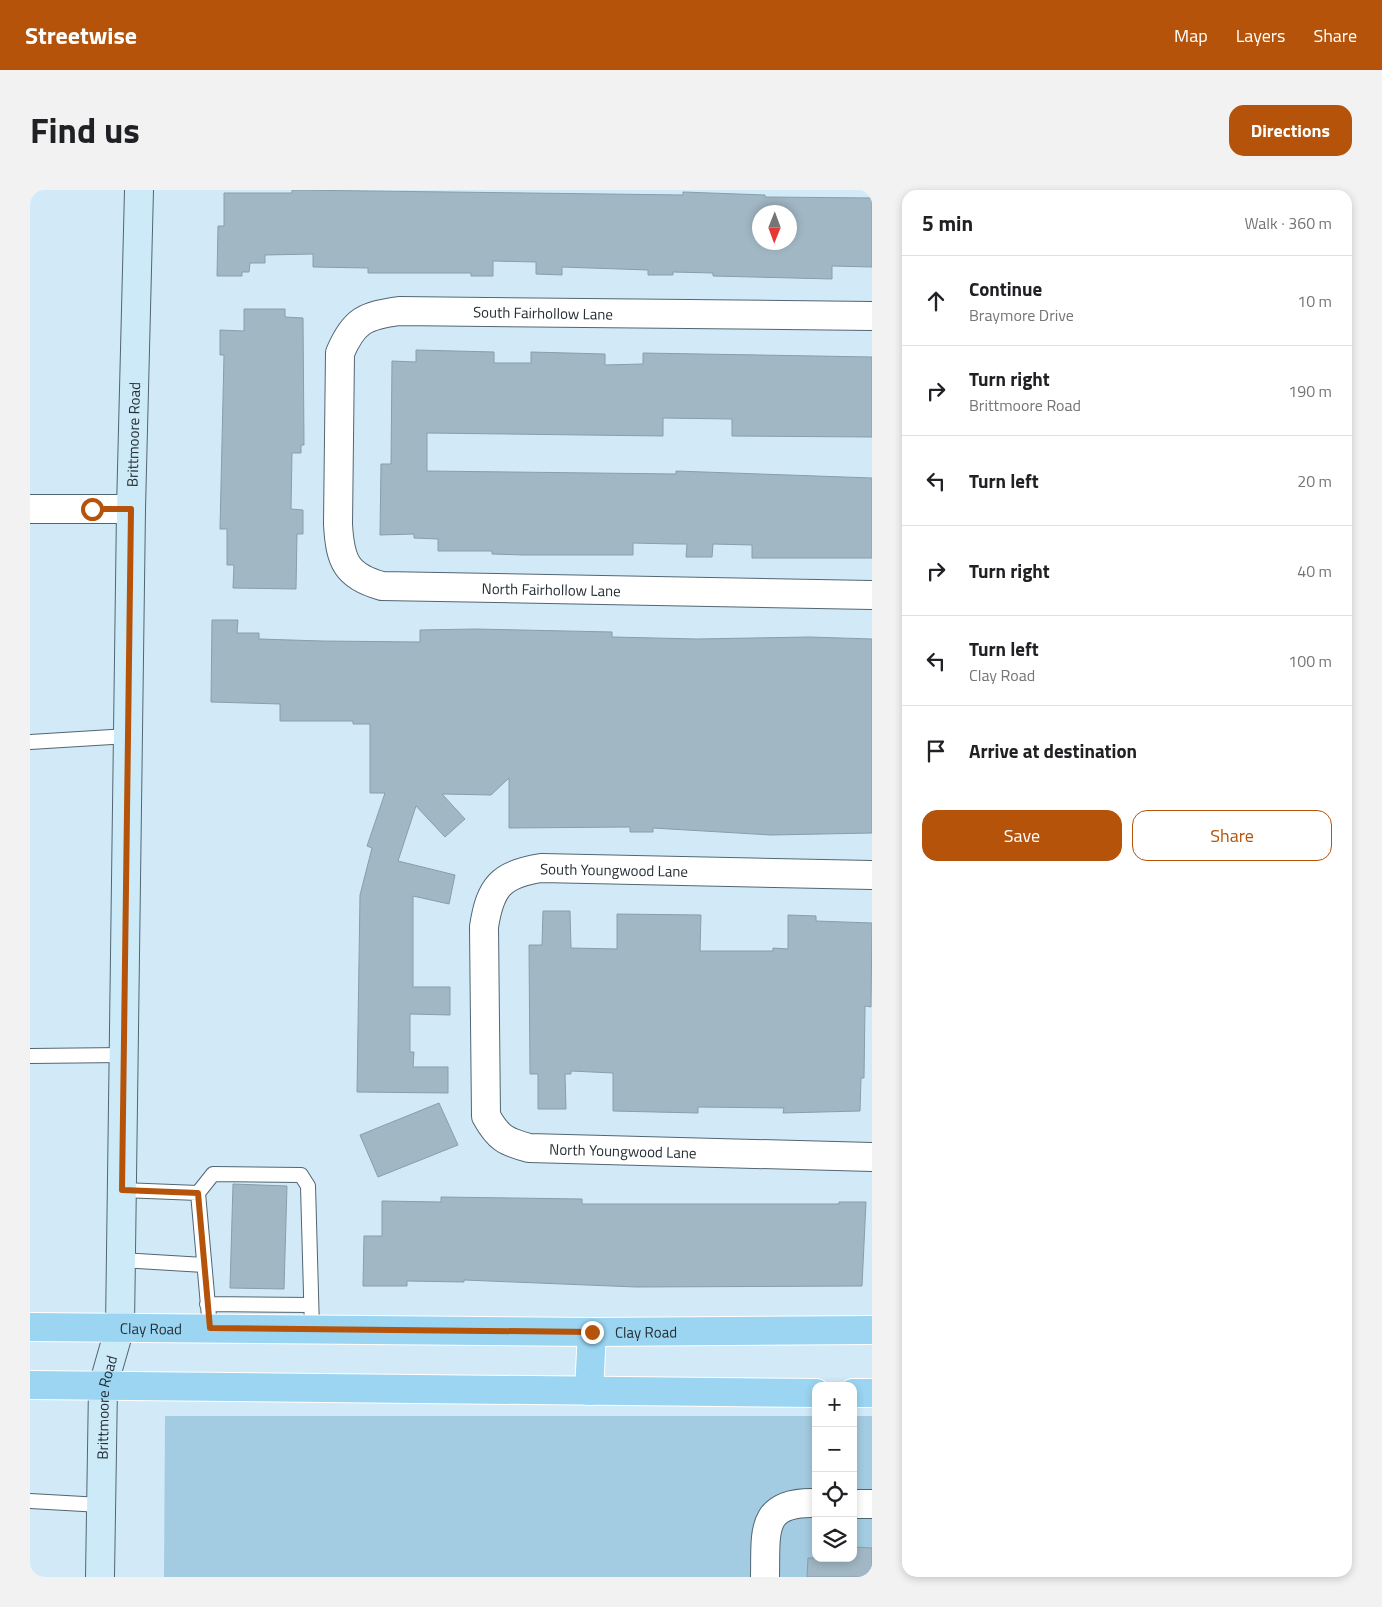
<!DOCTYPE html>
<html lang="en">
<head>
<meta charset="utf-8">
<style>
  body { margin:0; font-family:"Titillium Web",sans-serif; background:#f2f2f2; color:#202124 }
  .controls { position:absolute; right:15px; bottom:15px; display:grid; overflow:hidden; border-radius:10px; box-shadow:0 2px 8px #0003 }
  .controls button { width:45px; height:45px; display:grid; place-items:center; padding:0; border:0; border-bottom:1px solid #e0e0e0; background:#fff; color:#202124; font:25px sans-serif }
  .compass { position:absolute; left:722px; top:15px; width:45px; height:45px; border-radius:50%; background:#fff; box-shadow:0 2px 8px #0003; rotate:181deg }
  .stop { position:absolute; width:15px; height:15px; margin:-11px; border:4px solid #b45309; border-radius:50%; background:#fff }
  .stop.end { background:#b45309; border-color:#fff; box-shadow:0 1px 5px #0008 }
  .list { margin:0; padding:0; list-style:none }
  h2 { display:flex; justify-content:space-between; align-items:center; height:65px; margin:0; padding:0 20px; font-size:21px }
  h2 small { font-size:16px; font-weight:400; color:#757577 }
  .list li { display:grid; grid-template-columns:32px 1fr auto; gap:15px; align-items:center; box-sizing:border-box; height:90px; padding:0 20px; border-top:1px solid #e0e0e0 }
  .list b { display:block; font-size:19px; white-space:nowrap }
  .list p { margin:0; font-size:16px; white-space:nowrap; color:#757577 }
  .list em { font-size:16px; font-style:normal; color:#757577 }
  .actions { display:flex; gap:10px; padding:15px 20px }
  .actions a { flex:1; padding:11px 0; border:1px solid #b45309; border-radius:15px; text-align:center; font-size:18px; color:#b45309 }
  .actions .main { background:#b45309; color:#fff }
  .icon { flex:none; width:28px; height:28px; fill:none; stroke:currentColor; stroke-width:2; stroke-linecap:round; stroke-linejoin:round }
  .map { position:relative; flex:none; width:842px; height:1387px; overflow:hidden; border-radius:15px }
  header { display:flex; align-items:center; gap:30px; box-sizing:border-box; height:70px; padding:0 25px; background:#b45309; color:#fff }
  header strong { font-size:24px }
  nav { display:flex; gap:28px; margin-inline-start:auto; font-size:18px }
  .intro { display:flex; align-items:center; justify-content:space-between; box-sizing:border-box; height:120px; padding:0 30px }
  h1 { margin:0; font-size:35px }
  .button { padding:12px 22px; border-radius:15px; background:#b45309; color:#fff; font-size:18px; font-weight:700 }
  main { display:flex; gap:30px; padding:0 30px }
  aside { flex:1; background:#fff; border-radius:15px; box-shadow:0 2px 8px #0003 }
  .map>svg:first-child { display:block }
  .green { fill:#a3cbe1 }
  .building { fill:#a1b7c4; stroke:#889eaa; fill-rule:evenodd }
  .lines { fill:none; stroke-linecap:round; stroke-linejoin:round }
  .service-casing { stroke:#526672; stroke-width:16 }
  .minor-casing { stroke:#526672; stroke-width:30 }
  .secondary-casing { stroke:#526672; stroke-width:30 }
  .primary-casing { stroke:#fff; stroke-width:30 }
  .service { stroke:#fff; stroke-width:14 }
  .minor { stroke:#fff; stroke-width:28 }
  .secondary { stroke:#cdeaf8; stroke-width:28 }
  .primary { stroke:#9bd5f2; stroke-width:28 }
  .route { stroke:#b45309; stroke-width:6 }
  .labels { text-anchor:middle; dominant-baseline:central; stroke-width:4; stroke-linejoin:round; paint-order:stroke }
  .street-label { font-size:15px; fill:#262f34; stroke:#fff }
</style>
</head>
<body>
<header>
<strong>Streetwise</strong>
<nav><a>Map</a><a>Layers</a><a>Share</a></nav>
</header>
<div class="intro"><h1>Find us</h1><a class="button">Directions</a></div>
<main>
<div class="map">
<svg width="842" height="1387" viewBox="0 0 842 1387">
  <rect width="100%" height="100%" fill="#d2eaf7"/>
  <!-- green -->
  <path class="green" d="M 135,1226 L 786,1226 L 786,1368 L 823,1368 L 823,1226 L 842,1226 L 842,1387 L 134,1387 Z"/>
  <!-- building -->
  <path class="building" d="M 262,0 L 653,5 L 653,2 L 735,5 L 735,7 L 842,8 L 842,77 L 802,76 L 802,89 L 683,86 L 683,83 L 643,82 L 643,85 L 618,85 L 618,80 L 532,77 L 532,85 L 506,84 L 506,72 L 463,71 L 463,86 L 441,86 L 441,83 L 338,83 L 338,78 L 283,77 L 283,64 L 235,65 L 235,73 L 220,73 L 219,82 L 212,82 L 212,86 L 187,86 L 188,36 L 194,36 L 194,3 L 262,3 ZM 730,22 L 760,22 L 760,52 L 730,52 Z
    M 214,119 L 255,119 L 255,127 L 273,128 L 274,255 L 271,255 L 271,263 L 262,263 L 261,319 L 273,320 L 273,344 L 267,344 L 266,399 L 203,398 L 204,375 L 197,375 L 197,339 L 190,339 L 194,165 L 190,165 L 190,140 L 214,141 Z
    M 386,160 L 464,162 L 464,173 L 501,173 L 501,162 L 575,164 L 575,175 L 613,174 L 613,163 L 842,167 L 842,247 L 702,246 L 702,229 L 633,228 L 633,246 L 397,243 L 397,281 L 646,284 L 646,281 L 842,288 L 842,368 L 722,368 L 722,355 L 683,354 L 682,367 L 656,367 L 657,354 L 645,354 L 603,353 L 603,365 L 493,365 L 462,364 L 462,361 L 408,361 L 408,349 L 384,348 L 384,344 L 350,345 L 351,274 L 361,274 L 362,171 L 386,172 Z
    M 182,430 L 208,430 L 207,443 L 229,443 L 229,449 L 292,451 L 390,452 L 390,440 L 445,439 L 582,442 L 582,447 L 667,449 L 779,447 L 842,449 L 842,643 L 741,645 L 623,638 L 623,642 L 600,642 L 600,637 L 479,638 L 479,588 L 461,605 L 412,604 L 435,629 L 415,647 L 386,616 L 368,671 L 425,685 L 419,714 L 383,706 L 383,797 L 420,797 L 420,825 L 380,824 L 380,862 L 384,862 L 383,877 L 418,877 L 418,903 L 327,902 L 330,705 L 342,658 L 337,656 L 355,603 L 340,603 L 340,534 L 323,534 L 323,531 L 250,531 L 250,514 L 181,512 Z
    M 513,721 L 540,721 L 541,758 L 587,759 L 587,724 L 671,725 L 670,761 L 743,761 L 743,758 L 758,759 L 758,725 L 786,726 L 786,731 L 842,733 L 841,817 L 835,816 L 834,888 L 831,888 L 830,921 L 753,923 L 754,918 L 668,917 L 668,923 L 583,921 L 583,883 L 541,881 L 541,884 L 535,884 L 536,919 L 508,919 L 508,884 L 500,884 L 499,755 L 512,755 Z
    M 409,913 L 428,955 L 348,987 L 330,945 Z
    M 203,994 L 257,996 L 254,1099 L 200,1098 Z
    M 411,1007 L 552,1009 L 552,1014 L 809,1014 L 809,1012 L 836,1012 L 832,1096 L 606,1097 L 434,1090 L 434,1092 L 377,1091 L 377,1096 L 333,1096 L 334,1046 L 352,1046 L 352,1011 L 411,1012 Z
    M 823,1357 L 842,1358 L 842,1387 L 777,1387 L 778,1368 L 823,1368 Z"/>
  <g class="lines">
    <defs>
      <path id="service" d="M 0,552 L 98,546
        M 0,866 L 94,865
        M 92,1000 L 168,1003 L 183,984 L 271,985 L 278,996 L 282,1139
        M 168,1003 L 180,1138
        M 91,1070 L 174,1075
        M 177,1114 L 281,1115
        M 0,1311 L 71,1315"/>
      <g id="minor">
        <path id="s1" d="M 842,126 L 369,121 C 335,126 324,130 310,163 L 308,334 C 310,371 316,386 352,396 L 842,405"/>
        <path d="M 0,319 L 101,319"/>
        <path id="s2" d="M 842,685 L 511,678 C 471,684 460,697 454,737 L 456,926 C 468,948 476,952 499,958 L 842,967"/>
        <path d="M 823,1314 L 842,1314"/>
        <path d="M 735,1387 C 736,1342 729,1311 786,1313"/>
      </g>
      <g id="secondary">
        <path id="s3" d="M 70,1387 L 73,1196 L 90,1137 L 101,319 L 109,0"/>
      </g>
      <g id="primary">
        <path id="s4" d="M 0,1137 L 562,1142 L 842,1140"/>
        <path d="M 0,1195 L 786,1203"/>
        <path d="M 559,1201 L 562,1142"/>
        <path d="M 823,1203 L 842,1203"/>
      </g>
    </defs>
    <!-- service casing -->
    <use href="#service" class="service-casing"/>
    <!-- minor casing -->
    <use href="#minor" class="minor-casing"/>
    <!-- secondary casing -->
    <use href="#secondary" class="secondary-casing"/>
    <!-- primary casing -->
    <use href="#primary" class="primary-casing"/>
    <!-- service -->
    <use href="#service" class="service"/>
    <!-- minor -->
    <use href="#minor" class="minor"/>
    <!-- secondary -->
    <use href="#secondary" class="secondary"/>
    <!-- primary -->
    <use href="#primary" class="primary"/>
  </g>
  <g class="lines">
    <!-- route -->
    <path class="route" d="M 62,319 L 101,319 L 92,1000 L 168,1003 L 180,1138 L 562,1142"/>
  </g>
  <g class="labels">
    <!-- street labels -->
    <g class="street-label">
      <text transform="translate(513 123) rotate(1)">South Fairhollow Lane</text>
      <text stroke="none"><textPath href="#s3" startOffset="1145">Brittmoore Road</textPath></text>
      <text stroke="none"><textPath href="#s1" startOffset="975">North Fairhollow Lane</textPath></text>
      <text transform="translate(584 680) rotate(1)">South Youngwood Lane</text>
      <text stroke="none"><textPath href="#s2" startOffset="761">North Youngwood Lane</textPath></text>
      <text stroke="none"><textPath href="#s4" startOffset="121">Clay Road</textPath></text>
      <text stroke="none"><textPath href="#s4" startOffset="616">Clay Road</textPath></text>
      <text stroke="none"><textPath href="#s3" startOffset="170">Brittmoore Road</textPath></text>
    </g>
  </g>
</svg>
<div class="controls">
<button>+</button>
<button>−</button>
<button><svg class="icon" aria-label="locate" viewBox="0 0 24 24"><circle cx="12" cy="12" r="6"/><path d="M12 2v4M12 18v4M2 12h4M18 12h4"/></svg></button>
<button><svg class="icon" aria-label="layers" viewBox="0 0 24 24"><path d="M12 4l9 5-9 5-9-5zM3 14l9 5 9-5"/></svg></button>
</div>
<svg class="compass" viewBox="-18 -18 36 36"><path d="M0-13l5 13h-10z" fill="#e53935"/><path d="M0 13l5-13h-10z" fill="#757577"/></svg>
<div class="stop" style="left:62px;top:319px"></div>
<div class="stop end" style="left:562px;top:1142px"></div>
</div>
<aside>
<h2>5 min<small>Walk · 360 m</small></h2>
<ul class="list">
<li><svg class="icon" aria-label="ahead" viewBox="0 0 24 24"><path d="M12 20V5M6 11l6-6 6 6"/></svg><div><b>Continue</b><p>Braymore Drive</p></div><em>10 m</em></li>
<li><svg class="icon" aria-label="right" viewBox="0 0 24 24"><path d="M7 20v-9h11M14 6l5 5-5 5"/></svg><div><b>Turn right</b><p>Brittmoore Road</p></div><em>190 m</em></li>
<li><svg class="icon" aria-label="left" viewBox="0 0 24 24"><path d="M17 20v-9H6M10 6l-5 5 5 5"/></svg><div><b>Turn left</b></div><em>20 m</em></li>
<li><svg class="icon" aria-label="right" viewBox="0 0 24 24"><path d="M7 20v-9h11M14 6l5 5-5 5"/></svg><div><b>Turn right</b></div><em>40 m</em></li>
<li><svg class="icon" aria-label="left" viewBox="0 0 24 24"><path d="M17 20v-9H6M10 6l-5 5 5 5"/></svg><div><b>Turn left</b><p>Clay Road</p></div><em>100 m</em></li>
<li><svg class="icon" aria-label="arrive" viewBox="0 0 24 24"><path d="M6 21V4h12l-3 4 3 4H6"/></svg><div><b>Arrive at destination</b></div></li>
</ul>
<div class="actions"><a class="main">Save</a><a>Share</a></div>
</aside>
</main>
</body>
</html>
